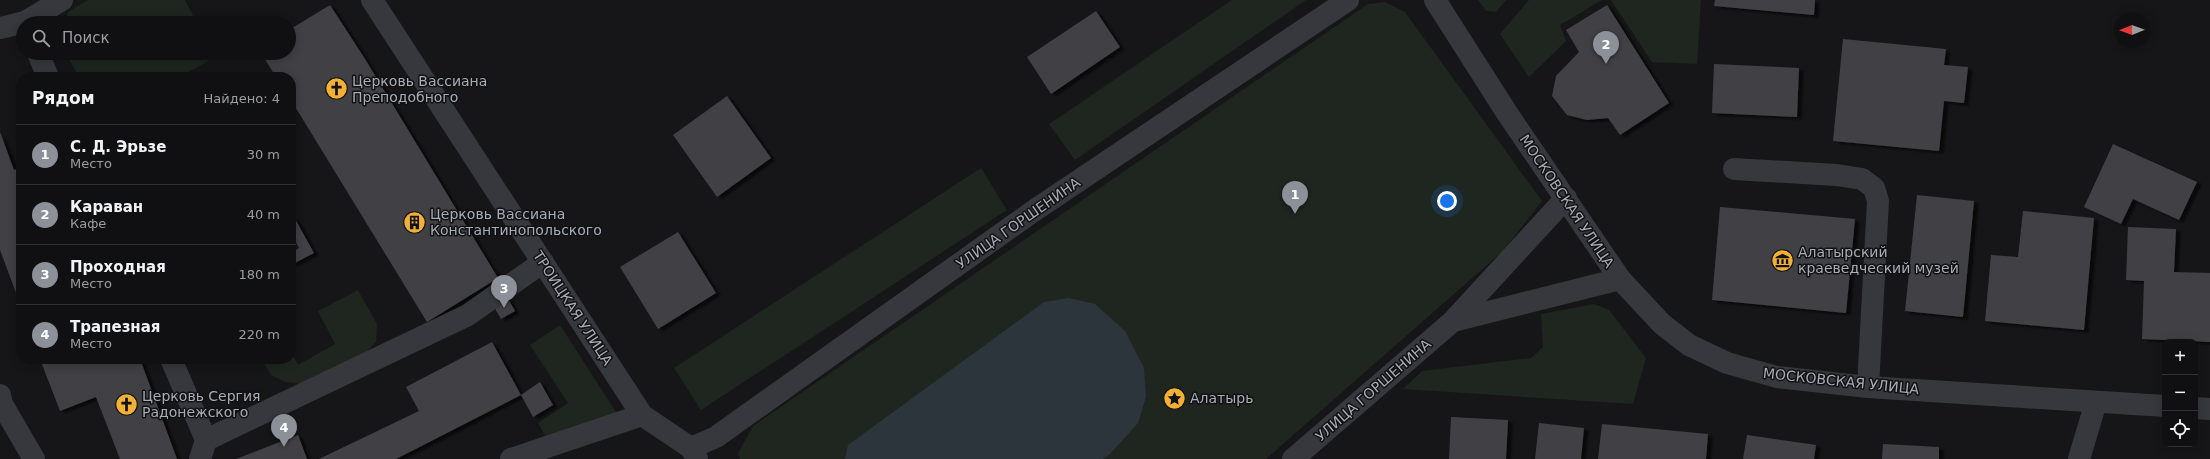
<!DOCTYPE html>
<html lang="ru">
<head>
<meta charset="utf-8">
<style>
  body { margin:0; font-family:"DejaVu Sans",sans-serif; background:#19191b; color:#f1f3f6 }
  .controls { position:absolute; right:12px; bottom:12px; display:grid; overflow:hidden; border-radius:8px; box-shadow:0 2px 10px #0003 }
  .controls button { width:36px; height:36px; display:grid; place-items:center; padding:0; border:0; border-bottom:1px solid #303032; background:#101012; color:#f1f3f6; font:20px sans-serif }
  .compass { position:absolute; left:2114px; top:12px; width:36px; height:36px; border-radius:50%; background:#101012; box-shadow:0 2px 10px #0003; rotate:269deg }
  .you { position:absolute; left:1447px; top:201px; width:14px; height:14px; margin:-10px; border:3px solid #fff; border-radius:50%; background:#1a73e8; box-shadow:0 0 0 6px #1a73e833 }
  .badge { display:grid; place-items:center; width:26px; height:26px; border-radius:50%; background:#8c9099; color:#fff; font-size:13px; font-weight:700 }
  .pin { position:absolute; translate:-50% -33px; filter:drop-shadow(0 1px 2px #0008) }
  .pin::after { content:''; position:absolute; top:21px; width:14px; height:12px; background:inherit; clip-path:polygon(0 0,100% 0,50% 100%) }
  .list { margin:0; padding:0; list-style:none }
  h2 { display:flex; justify-content:space-between; align-items:center; height:52px; margin:0; padding:0 16px; font-size:17px }
  h2 small { font-size:13px; font-weight:400; color:#9c9d9f }
  .list li { display:grid; grid-template-columns:26px 1fr auto; gap:12px; align-items:center; box-sizing:border-box; height:60px; padding:0 16px; border-top:1px solid #303032 }
  .list b { display:block; font-size:15px; white-space:nowrap }
  .list p { margin:0; font-size:13px; white-space:nowrap; color:#9c9d9f }
  .list em { font-size:13px; font-style:normal; color:#9c9d9f }
  .icon { flex:none; width:22px; height:22px; fill:none; stroke:currentColor; stroke-width:2; stroke-linecap:round; stroke-linejoin:round }
  .map { position:relative; flex:none; width:2210px; height:459px; overflow:hidden }
  .search { position:absolute; background:#101012; box-shadow:0 2px 10px #0003; left:16px; top:16px; width:280px; height:44px; display:flex; align-items:center; gap:10px; box-sizing:border-box; padding:0 14px; border-radius:22px; color:#9c9d9f; font-size:15px }
  .panel { position:absolute; background:#101012; box-shadow:0 2px 10px #0003; left:16px; top:72px; width:280px; height:292px; border-radius:16px }
  .map>svg:first-child { display:block }
  .green { fill:#1e261f }
  .water { fill:#2c353c }
  .building { fill:#404145; filter:url(#shadow) }
  .lines { fill:none; stroke-linecap:round; stroke-linejoin:round }
  .minor { stroke:#37383d; stroke-width:22 }
  .labels { text-anchor:middle; dominant-baseline:central; stroke-width:3; stroke-linejoin:round; paint-order:stroke }
  .poi-label { font-size:14px; fill:#a8adb8; stroke:#111113; text-anchor:start }
  .street-label { font-size:14px; fill:#a8adb8; stroke:#111113 }
</style>
</head>
<body>
<div class="map">
<svg width="2210" height="459" viewBox="0 0 2210 459">
  <defs>
    <filter id="shadow"><feDropShadow dx="4.5" dy="2.5" stdDeviation="1" flood-color="#0009"/></filter>
  </defs>
  <rect width="100%" height="100%" fill="#161618"/>
  <!-- green -->
  <path class="green" d="M 88,0 L 185,0 L 197,23 L 66,23 L 68,12 Z
    M 1232,0 L 1306,0 L 1075,160 L 1049,124 Z
    M 1478,0 L 1506,0 L 1496,12 L 1486,11 Z
    M 1529,0 L 1602,0 L 1560,25 L 1566,41 L 1529,77 L 1500,34 Z
    M 1611,0 L 1701,0 L 1697,64 L 1652,62 Z
    M 1385,2 L 1405,12 L 1542,201 L 1503,251 L 1266,459 L 740,459 L 738,453 L 753,426 L 1368,4 Z
    M 66,53 L 213,53 L 215,57 L 180,77 L 79,77 Z
    M 981,168 L 1007,210 L 701,410 L 674,368 Z
    M 358,290 L 377,324 L 376,342 L 363,355 L 302,384 L 286,382 L 271,375 L 262,359 L 291,359 L 291,352 L 298,365 L 335,344 L 318,311 Z
    M 1594,304 L 1609,310 L 1646,358 L 1633,404 L 1403,389 L 1422,371 L 1531,358 L 1543,347 L 1541,314 Z
    M 560,325 L 623,423 L 553,450 L 538,423 L 568,403 L 530,345 Z"/>
  <!-- water -->
  <path class="water" d="M 1069,298 L 1095,304 L 1125,331 L 1144,368 L 1146,397 L 1138,423 L 1110,454 L 1103,459 L 845,459 L 848,445 L 1044,302 Z"/>
  <!-- building -->
  <path class="building" d="M 1715,0 L 1815,0 L 1814,15 L 1714,6 Z
    M 330,5 L 365,59 L 498,278 L 427,322 L 291,100 L 291,77 L 276,77 L 261,53 L 289,53 L 289,30 Z
    M 1607,5 L 1669,103 L 1620,135 L 1608,118 L 1587,120 L 1567,115 L 1552,96 L 1556,76 L 1579,52 L 1566,30 Z
    M 1096,11 L 1120,47 L 1051,94 L 1027,57 Z
    M 1843,39 L 1946,49 L 1944,65 L 1968,67 L 1964,103 L 1944,101 L 1939,151 L 1833,141 Z
    M 1714,64 L 1799,68 L 1797,117 L 1712,113 Z
    M 727,96 L 771,158 L 717,197 L 673,135 Z
    M 0,132 L 14,170 L 21,167 L 21,306 L 0,250 Z
    M 2113,144 L 2197,182 L 2179,220 L 2133,199 L 2121,224 L 2084,207 Z
    M 1917,195 L 1974,201 L 1963,317 L 1905,311 Z
    M 1720,207 L 1855,219 L 1846,313 L 1712,300 Z
    M 2023,211 L 2094,218 L 2084,330 L 1985,321 L 1991,255 L 2018,257 Z
    M 294,217 L 314,253 L 291,265 L 291,253 L 299,248 L 291,233 L 291,219 Z
    M 2128,227 L 2176,229 L 2174,272 L 2210,273 L 2210,342 L 2142,339 L 2144,281 L 2126,280 Z
    M 678,232 L 716,293 L 658,329 L 620,267 Z
    M 507,297 L 515,311 L 501,319 L 493,305 Z
    M 492,342 L 521,395 L 396,459 L 319,459 L 419,411 L 406,387 Z
    M 40,359 L 140,359 L 177,459 L 120,459 L 96,397 L 60,411 Z
    M 540,382 L 553,405 L 533,417 L 521,395 Z
    M 1451,417 L 1508,420 L 1506,459 L 1449,459 Z
    M 1539,423 L 1584,428 L 1581,459 L 1535,459 Z
    M 1602,424 L 1708,434 L 1706,459 L 1598,459 Z
    M 298,435 L 307,459 L 236,459 Z
    M 1747,435 L 1816,445 L 1814,459 L 1743,459 Z
    M 1883,444 L 1939,447 L 1939,459 L 1882,459 Z"/>
  <g class="lines">
    <!-- minor -->
    <path class="minor" d="M 372,0 L 642,415 L 691,448 L 697,459
      M 1435,0 L 1507,113 L 1620,279 L 1662,324 L 1689,345 L 1727,363 L 1777,377 L 1868,387 L 2165,406
      M 0,28 L 25,22 L 62,0
      M 38,53 L 48,77
      M 1734,169 L 1837,175 L 1862,179 L 1874,188 L 1878,201 L 1868,387
      M 1453,321 L 1620,279
      M 171,359 L 206,440
      M 0,395 L 2,404 L 34,459
      M 2195,408 L 2210,409
      M 691,448 L 716,437 L 1032,212 L 1348,0
      M 200,459 L 206,440 L 468,315 L 543,262
      M 511,459 L 642,415
      M 1293,459 L 1453,321 L 1566,198
      M 2079,459 L 2096,402"/>
  </g>
  <!-- icons -->
  <defs>
    <symbol id="church-disc" viewBox="-11 -11 22 22"><circle r="9.5" fill="#f2b134" stroke="#111113"/><path d="M-1.2-6h2.4v3.5h3.3v2.4h-3.3V6h-2.4V-.1h-3.3v-2.4h3.3Z" fill="#111"/></symbol>
    <symbol id="building-disc" viewBox="-11 -11 22 22"><circle r="9.5" fill="#f2b134" stroke="#111113"/><path d="M-4-6H4V6H1V3H-1V6H-4ZM-2.5-4.3h1.7v1.8h-1.7ZM.8-4.3h1.7v1.8H.8ZM-2.5-1h1.7V.8h-1.7ZM.8-1h1.7V.8H.8Z" fill="#111"/></symbol>
    <symbol id="museum-disc" viewBox="-11 -11 22 22"><circle r="9.5" fill="#f2b134" stroke="#111113"/><path d="M0-6L6-3V-2H-6V-3ZM-5-1h2V3h-2ZM-1-1h2V3h-2ZM3-1h2V3H3ZM-6 4H6V6H-6Z" fill="#111"/></symbol>
    <symbol id="sight-disc" viewBox="-11 -11 22 22"><circle r="9.5" fill="#f2b134" stroke="#111113"/><path d="M0-6L1.8-2.2L6-1.7L2.9 1.2L3.7 5.4L0 3.3L-3.7 5.4L-2.9 1.2L-6-1.7L-1.8-2.2Z" fill="#111"/></symbol>
  </defs>
  <g fill-rule="evenodd">
    <use href="#church-disc" x="324" y="76" width="25" height="25"/>
    <use href="#building-disc" x="402" y="210" width="25" height="25"/>
    <use href="#museum-disc" x="1770" y="248" width="25" height="25"/>
    <use href="#sight-disc" x="1162" y="386" width="25" height="25"/>
    <use href="#church-disc" x="114" y="392" width="25" height="25"/>
  </g>
  <g class="labels">
    <!-- poi labels -->
    <g class="poi-label">
      <text x="352" y="81">Церковь Вассиана<tspan x="352" dy="16">Преподобного</tspan></text>
      <text x="430" y="214">Церковь Вассиана<tspan x="430" dy="16">Константинопольского</tspan></text>
      <text x="1798" y="252">Алатырский<tspan x="1798" dy="16">краеведческий музей</tspan></text>
      <text x="142" y="396">Церковь Сергия<tspan x="142" dy="16">Радонежского</tspan></text>
      <text x="1190" y="398">Алатырь</text>
    </g>
    <!-- street labels -->
    <g class="street-label">
      <text transform="translate(1567 201) rotate(56)">МОСКОВСКАЯ УЛИЦА</text>
      <text transform="translate(1018 223) rotate(-35)">УЛИЦА ГОРШЕНИНА</text>
      <text transform="translate(573 308) rotate(57)">ТРОИЦКАЯ УЛИЦА</text>
      <text transform="translate(1841 381) rotate(6)">МОСКОВСКАЯ УЛИЦА</text>
      <text transform="translate(1373 390) rotate(-41)">УЛИЦА ГОРШЕНИНА</text>
    </g>
  </g>
</svg>
<div class="controls">
<button>+</button>
<button>−</button>
<button><svg class="icon" aria-label="locate" viewBox="0 0 24 24"><circle cx="12" cy="12" r="6"/><path d="M12 2v4M12 18v4M2 12h4M18 12h4"/></svg></button>
</div>
<svg class="compass" viewBox="-18 -18 36 36"><path d="M0-13l5 13h-10z" fill="#e53935"/><path d="M0 13l5-13h-10z" fill="#9c9d9f"/></svg>
<div class="you"></div>
<div class="pin badge" style="left:1295px;top:214px">1</div>
<div class="pin badge" style="left:1606px;top:64px">2</div>
<div class="pin badge" style="left:504px;top:308px">3</div>
<div class="pin badge" style="left:284px;top:447px">4</div>
<div class="search"><svg class="icon" aria-label="search" viewBox="0 0 24 24"><circle cx="10" cy="10" r="6"/><path d="M15 15l6 6"/></svg>Поиск</div>
<section class="panel">
<h2>Рядом<small>Найдено: 4</small></h2>
<ul class="list">
<li><span class="badge">1</span><div><b>С. Д. Эрьзе</b><p>Место</p></div><em>30 m</em></li>
<li><span class="badge">2</span><div><b>Караван</b><p>Кафе</p></div><em>40 m</em></li>
<li><span class="badge">3</span><div><b>Проходная</b><p>Место</p></div><em>180 m</em></li>
<li><span class="badge">4</span><div><b>Трапезная</b><p>Место</p></div><em>220 m</em></li>
</ul>
</section>
</div>
</body>
</html>
